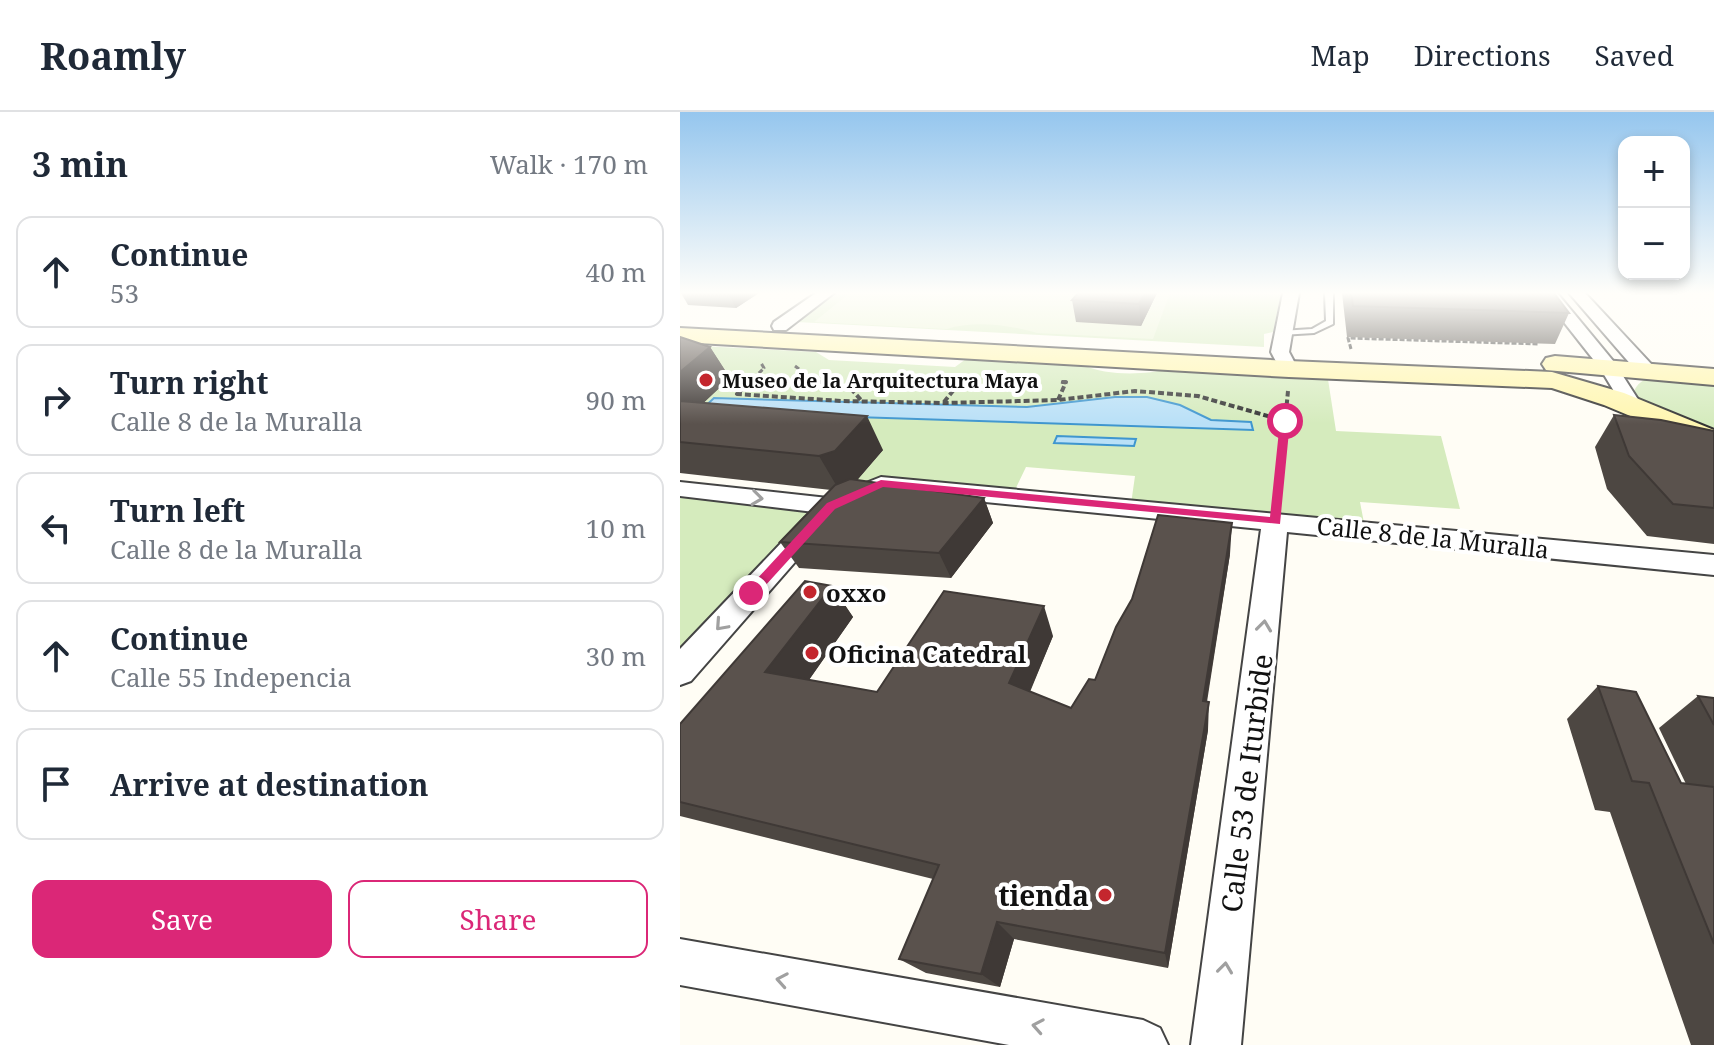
<!DOCTYPE html>
<html lang="en">
<head>
<meta charset="utf-8">
<style>
  body { margin:0; font-family:"Noto Serif",serif; background:#f2f2f3; color:#1f2937 }
  .controls { position:absolute; right:24px; top:24px; display:grid; overflow:hidden; border-radius:16px; box-shadow:0 4px 12px #0003 }
  .controls button { width:72px; height:72px; display:grid; place-items:center; padding:0; border:0; border-bottom:2px solid #e0e1e3; background:#fff; color:#1f2937; font:40px sans-serif }
  .stop { position:absolute; width:24px; height:24px; margin:-18px; border:6px solid #db2777; border-radius:50%; background:#fff }
  .stop.end { background:#db2777; border-color:#fff; box-shadow:0 2px 8px #0008 }
  .list { margin:0; padding:0; list-style:none }
  h2 { display:flex; justify-content:space-between; align-items:center; height:104px; margin:0; padding:0 32px; font-size:34px }
  h2 small { font-size:26px; font-weight:400; color:#747a83 }
  .list li { display:grid; grid-template-columns:52px 1fr auto; gap:24px; align-items:center; box-sizing:border-box; height:112px; margin:0 16px 16px; padding:0 16px; border:2px solid #e0e1e3; border-radius:16px }
  .list b { display:block; font-size:30px; white-space:nowrap }
  .list p { margin:0; font-size:26px; white-space:nowrap; color:#747a83 }
  .list em { font-size:26px; font-style:normal; color:#747a83 }
  .actions { display:flex; gap:16px; padding:24px 32px }
  .actions a { flex:1; padding:18px 0; border:2px solid #db2777; border-radius:16px; text-align:center; font-size:28px; color:#db2777 }
  .actions .main { background:#db2777; color:#fff }
  .icon { flex:none; width:44px; height:44px; fill:none; stroke:currentColor; stroke-width:2; stroke-linecap:round; stroke-linejoin:round }
  .map { position:relative; flex:none; width:1034px; height:933px; overflow:hidden }
  header { display:flex; align-items:center; gap:48px; box-sizing:border-box; height:112px; padding:0 40px; background:#fff; border-bottom:2px solid #e0e1e3 }
  header strong { font-size:38px }
  nav { display:flex; gap:44px; margin-inline-start:auto; font-size:28px }
  main { display:flex }
  aside { flex:1; background:#fff }
  .map>svg:first-child { display:block }
  .green { fill:#d5ebbd }
  .pitch { fill:#e6f2cf }
  .water { fill:#b9e0f7; stroke:#3f96cf; stroke-width:2 }
  .lines { fill:none; stroke-linecap:round; stroke-linejoin:round }
  .lane-casing { stroke:#444; stroke-width:4 }
  .street-casing { stroke:#444; stroke-width:4 }
  .secondary-casing { stroke:#333; stroke-width:4 }
  .path-far2 { stroke:#333; stroke-width:3; stroke-dasharray:5 2; stroke-linecap:butt }
  .path-far1 { stroke:#333; stroke-width:4; stroke-dasharray:6 3; stroke-linecap:butt }
  .path { stroke:#333; stroke-width:5; stroke-dasharray:8 4; stroke-linecap:butt }
  .lane { fill:#fff; fill-rule:evenodd }
  .street { fill:#fff; fill-rule:evenodd }
  .secondary { fill:#fff6b0; fill-rule:evenodd }
  .wall { fill:#4d4742 }
  .shaded-wall { fill:#3f3936 }
  .building { fill:#5a524d; stroke:#3f3936; stroke-width:2 }
  .oneway { stroke:#a0a0a0 }
  .route { fill:#db2777 }
  .poi-dot { fill:#c4262e; stroke:#fff; stroke-width:3 }
  .labels { text-anchor:middle; dominant-baseline:central; stroke-width:8; stroke-linejoin:round; paint-order:stroke }
  .far-poi-label { font-size:20px; font-weight:bold; fill:#111; stroke:#fff; text-anchor:start }
  .street-label { font-size:24px; fill:#111; stroke:#fff }
  .poi-label { font-size:24px; font-weight:bold; fill:#111; stroke:#fff; text-anchor:start }
  .near-street-label { font-size:28px; fill:#111; stroke:#fff }
  .near-poi-label { font-size:28px; font-weight:bold; fill:#111; stroke:#fff; text-anchor:end }
</style>
</head>
<body>
<header>
<strong>Roamly</strong>
<nav><a>Map</a><a>Directions</a><a>Saved</a></nav>
</header>
<main>
<aside>
<h2>3 min<small>Walk · 170 m</small></h2>
<ul class="list">
<li><svg class="icon" aria-label="ahead" viewBox="0 0 24 24"><path d="M12 20V5M6 11l6-6 6 6"/></svg><div><b>Continue</b><p>53</p></div><em>40 m</em></li>
<li><svg class="icon" aria-label="right" viewBox="0 0 24 24"><path d="M7 20v-9h11M14 6l5 5-5 5"/></svg><div><b>Turn right</b><p>Calle 8 de la Muralla</p></div><em>90 m</em></li>
<li><svg class="icon" aria-label="left" viewBox="0 0 24 24"><path d="M17 20v-9H6M10 6l-5 5 5 5"/></svg><div><b>Turn left</b><p>Calle 8 de la Muralla</p></div><em>10 m</em></li>
<li><svg class="icon" aria-label="ahead" viewBox="0 0 24 24"><path d="M12 20V5M6 11l6-6 6 6"/></svg><div><b>Continue</b><p>Calle 55 Indepencia</p></div><em>30 m</em></li>
<li><svg class="icon" aria-label="arrive" viewBox="0 0 24 24"><path d="M6 21V4h12l-3 4 3 4H6"/></svg><div><b>Arrive at destination</b></div></li>
</ul>
<div class="actions"><a class="main">Save</a><a>Share</a></div>
</aside>
<div class="map">
<svg width="1034" height="933" viewBox="0 0 1034 933">
  <rect width="100%" height="100%" fill="#fffdf5"/>
  <!-- green -->
  <path class="green" d="M 156,181 L 601,181 L 593,220 L 584,222 L 584,235 L 117,210 Z
    M 0,233 L 136,240 L 149,248 L 275,255 L 286,247 L 403,253 C 426,264 465,263 489,257 L 647,261 L 656,319 L 761,324 L 780,397 L 680,390 L 684,411 L 451,392 L 455,364 L 346,355 L 334,380 L 177,368 L 202,339 L 0,320 Z
    M 983,262 L 1034,265 L 1034,330 L 951,292 C 954,270 962,267 983,262 Z
    M 0,377 L 146,399 L 0,559 Z"/>
  <!-- pitch -->
  <path class="pitch" d="M 170,181 L 490,181 L 473,227 L 357,221 C 330,213 294,208 267,217 L 134,210 Z"/>
  <!-- water -->
  <path class="water" d="M 435,285 L 467,285 L 500,293 L 531,308 L 571,310 L 573,318 L 19,300 L 34,286 L 347,295 Z
    M 377,324 L 456,327 L 454,334 L 374,331 Z"/>
  <g class="lines">
    <defs>
      <path id="lane" d="M 645,181 L 653,181 L 653,212 L 634,221 L 601,223 L 601,219 L 632,217 L 646,209 Z"/>
      <path id="street" d="M 136,181 L 154,181 L 106,218 L 94,218 L 92,214 L 94,210 Z
        M 603,181 L 619,181 L 609,240 L 618,257 L 609,263 L 602,261 L 591,240 Z
        M 861,181 L 877,181 L 934,250 L 961,292 L 958,296 L 944,296 L 920,256 Z
        M 889,181 L 905,181 L 973,254 L 975,258 L 973,262 L 959,262 Z
        M 201,365 L 1034,443 L 1034,463 L 607,420 L 561,933 L 511,933 L 581,417 L 204,380 L 151,402 L 0,384 L 0,370 L 148,386 Z
        M 134,403 L 143,406 L 147,412 L 143,418 L 11,569 L 0,573 L 0,537 L 125,406 Z
        M 0,827 L 463,908 L 480,916 L 488,933 L 329,933 L 0,873 Z"/>
      <path id="secondary" d="M 0,216 L 609,249 L 872,260 L 944,281 L 1034,318 L 1034,339 L 924,293 L 872,276 L 609,265 L 0,230 Z
        M 875,244 L 1034,257 L 1034,273 L 866,258 L 862,252 L 866,246 Z"/>
    </defs>
    <!-- lane casing -->
    <use href="#lane" class="lane-casing"/>
    <!-- street casing -->
    <use href="#street" class="street-casing"/>
    <!-- secondary casing -->
    <use href="#secondary" class="secondary-casing"/>
    <!-- path-far2 -->
    <path class="path-far2" d="M 671,237 L 668,226 L 859,232
      M 115,254 L 138,271
      M 381,270 L 386,271
      M 69,271 L 84,256 L 81,251
      M 279,271 L 285,263"/>
    <!-- path-far1 -->
    <path class="path-far1" d="M 71,269 L 57,282 L 162,289 L 264,291 L 378,288 L 455,279 L 518,284 L 605,309
      M 135,269 L 172,278 L 182,289
      M 378,288 L 386,270 L 381,270
      M 264,290 L 281,269
      M 598,383 L 608,279"/>
    <!-- path -->
    <path class="path" d="M 597,389 L 598,381"/>
    <!-- lane -->
    <use href="#lane" class="lane"/>
    <!-- street -->
    <use href="#street" class="street"/>
    <!-- secondary -->
    <use href="#secondary" class="secondary"/>
  </g>
  <!-- wall -->
  <path class="wall" d="M 1,181 L 79,181 L 56,196 L 8,193 Z
    M 477,181 L 461,214 L 396,210 L 392,188 Z
    M 662,181 L 874,181 L 889,201 L 875,232 L 667,225 Z
    M 0,225 L 30,235 L 50,266 L 23,291 L 203,338 L 177,368 L 304,386 L 313,411 L 271,466 L 119,456 L 100,430 L 151,378 L 0,361 Z
    M 934,303 L 1034,319 L 1034,432 L 967,424 L 927,377 L 915,335 Z
    M 550,442 L 527,590 L 528,618 L 488,856 L 334,827 L 320,875 L 246,861 L 219,847 L 253,767 L 0,704 L 0,612 L 152,474 L 173,505 L 129,568 L 197,580 L 373,524 L 350,580 L 391,596 L 415,568 Z
    M 918,574 L 1001,671 L 1006,672 L 979,616 L 1018,584 L 1034,586 L 1034,933 L 1011,933 L 930,700 L 915,698 L 887,607 Z"/>
  <!-- shaded-wall -->
  <path class="shaded-wall" d="M 48,181 L 79,181 L 56,196 Z
    M 465,181 L 477,181 L 461,214 L 459,192 Z
    M 30,235 L 50,266 L 0,313 L 0,260 Z
    M 187,304 L 203,338 L 173,373 L 159,378 L 139,344 Z
    M 304,386 L 313,411 L 271,466 L 259,441 Z
    M 552,411 L 550,442 L 522,617 L 523,589 Z
    M 152,474 L 173,505 L 114,589 L 85,560 Z
    M 364,494 L 373,524 L 341,600 L 329,571 Z
    M 529,590 L 528,618 L 488,856 L 485,841 Z
    M 317,810 L 334,827 L 320,875 L 301,862 Z"/>
  <!-- building -->
  <path class="building" d="M 398,181 L 465,181 L 459,192 L 392,188 Z
    M 671,181 L 874,181 L 889,201 L 673,194 Z
    M 0,225 L 30,235 L 0,260 Z
    M 0,289 L 187,304 L 155,339 L 139,344 L 0,330 Z
    M 934,303 L 981,308 L 1034,319 L 1034,396 L 993,392 L 949,344 Z
    M 170,367 L 304,386 L 259,441 L 100,430 L 155,373 Z
    M 478,403 L 552,411 L 523,589 L 529,590 L 485,841 L 317,810 L 301,862 L 219,847 L 259,753 L 0,690 L 0,612 L 125,469 L 152,474 L 85,560 L 197,580 L 264,479 L 364,494 L 329,571 L 391,596 L 409,567 L 415,568 L 436,515 L 452,487 Z
    M 918,574 L 956,580 L 1001,671 L 1034,675 L 1034,832 L 969,671 L 952,669 Z
    M 1018,584 L 1034,586 L 1034,613 Z"/>
  <!-- one-way arrows -->
  <defs><path id="oneway-chevron" d="M-2-3.5L2.5 0L-2 3.5" fill="none" stroke-width="1.6" stroke-linecap="round" stroke-linejoin="round" transform="scale(2)"/></defs>
  <g class="oneway">
    <use href="#oneway-chevron" transform="translate(77 386) rotate(7)"/>
    <use href="#oneway-chevron" transform="translate(41 513) rotate(132)"/>
    <use href="#oneway-chevron" transform="translate(584 514) rotate(-83)"/>
    <use href="#oneway-chevron" transform="translate(545 856) rotate(-83)"/>
    <use href="#oneway-chevron" transform="translate(102 868) rotate(-170)"/>
    <use href="#oneway-chevron" transform="translate(358 914) rotate(-170)"/>
  </g>
  <!-- sky -->
  <linearGradient id="sky" x2="0" y2="1"><stop stop-color="#95c6ee"/><stop offset="0.58" stop-color="#fffefa"/><stop offset="1" stop-color="#fffefa" stop-opacity="0"/></linearGradient>
  <rect width="1034" height="312" fill="url(#sky)"/>
  <!-- route -->
  <path class="route" d="M 605,306 L 610,309 L 600,412 L 203,375 L 155,397 L 75,485 L 66,485 L 64,481 L 147,391 L 201,368 L 590,405 L 600,309 Z"/>
  <!-- markers -->
  <g class="poi-dot">
    <circle cx="26" cy="268" r="8"/>
    <circle cx="130" cy="480" r="8"/>
    <circle cx="132" cy="541" r="8"/>
    <circle cx="425" cy="783" r="8"/>
  </g>
  <g class="labels">
    <!-- far-poi labels -->
    <g class="far-poi-label">
      <text x="42" y="268">Museo de la Arquitectura Maya</text>
    </g>
    <!-- street labels -->
    <g class="street-label">
      <text transform="translate(753 425) rotate(6)">Calle 8 de la Muralla</text>
    </g>
    <!-- poi labels -->
    <g class="poi-label">
      <text x="146" y="480">oxxo</text>
      <text x="148" y="541">Oficina Catedral</text>
    </g>
    <!-- near-street labels -->
    <g class="near-street-label">
      <text transform="translate(566 671) rotate(-83)">Calle 53 de Iturbide</text>
    </g>
    <!-- near-poi labels -->
    <g class="near-poi-label">
      <text x="409" y="783">tienda</text>
    </g>
  </g>
</svg>
<div class="controls">
<button>+</button>
<button>−</button>
</div>
<div class="stop" style="left:605px;top:309px"></div>
<div class="stop end" style="left:71px;top:481px"></div>
</div>
</main>
</body>
</html>
